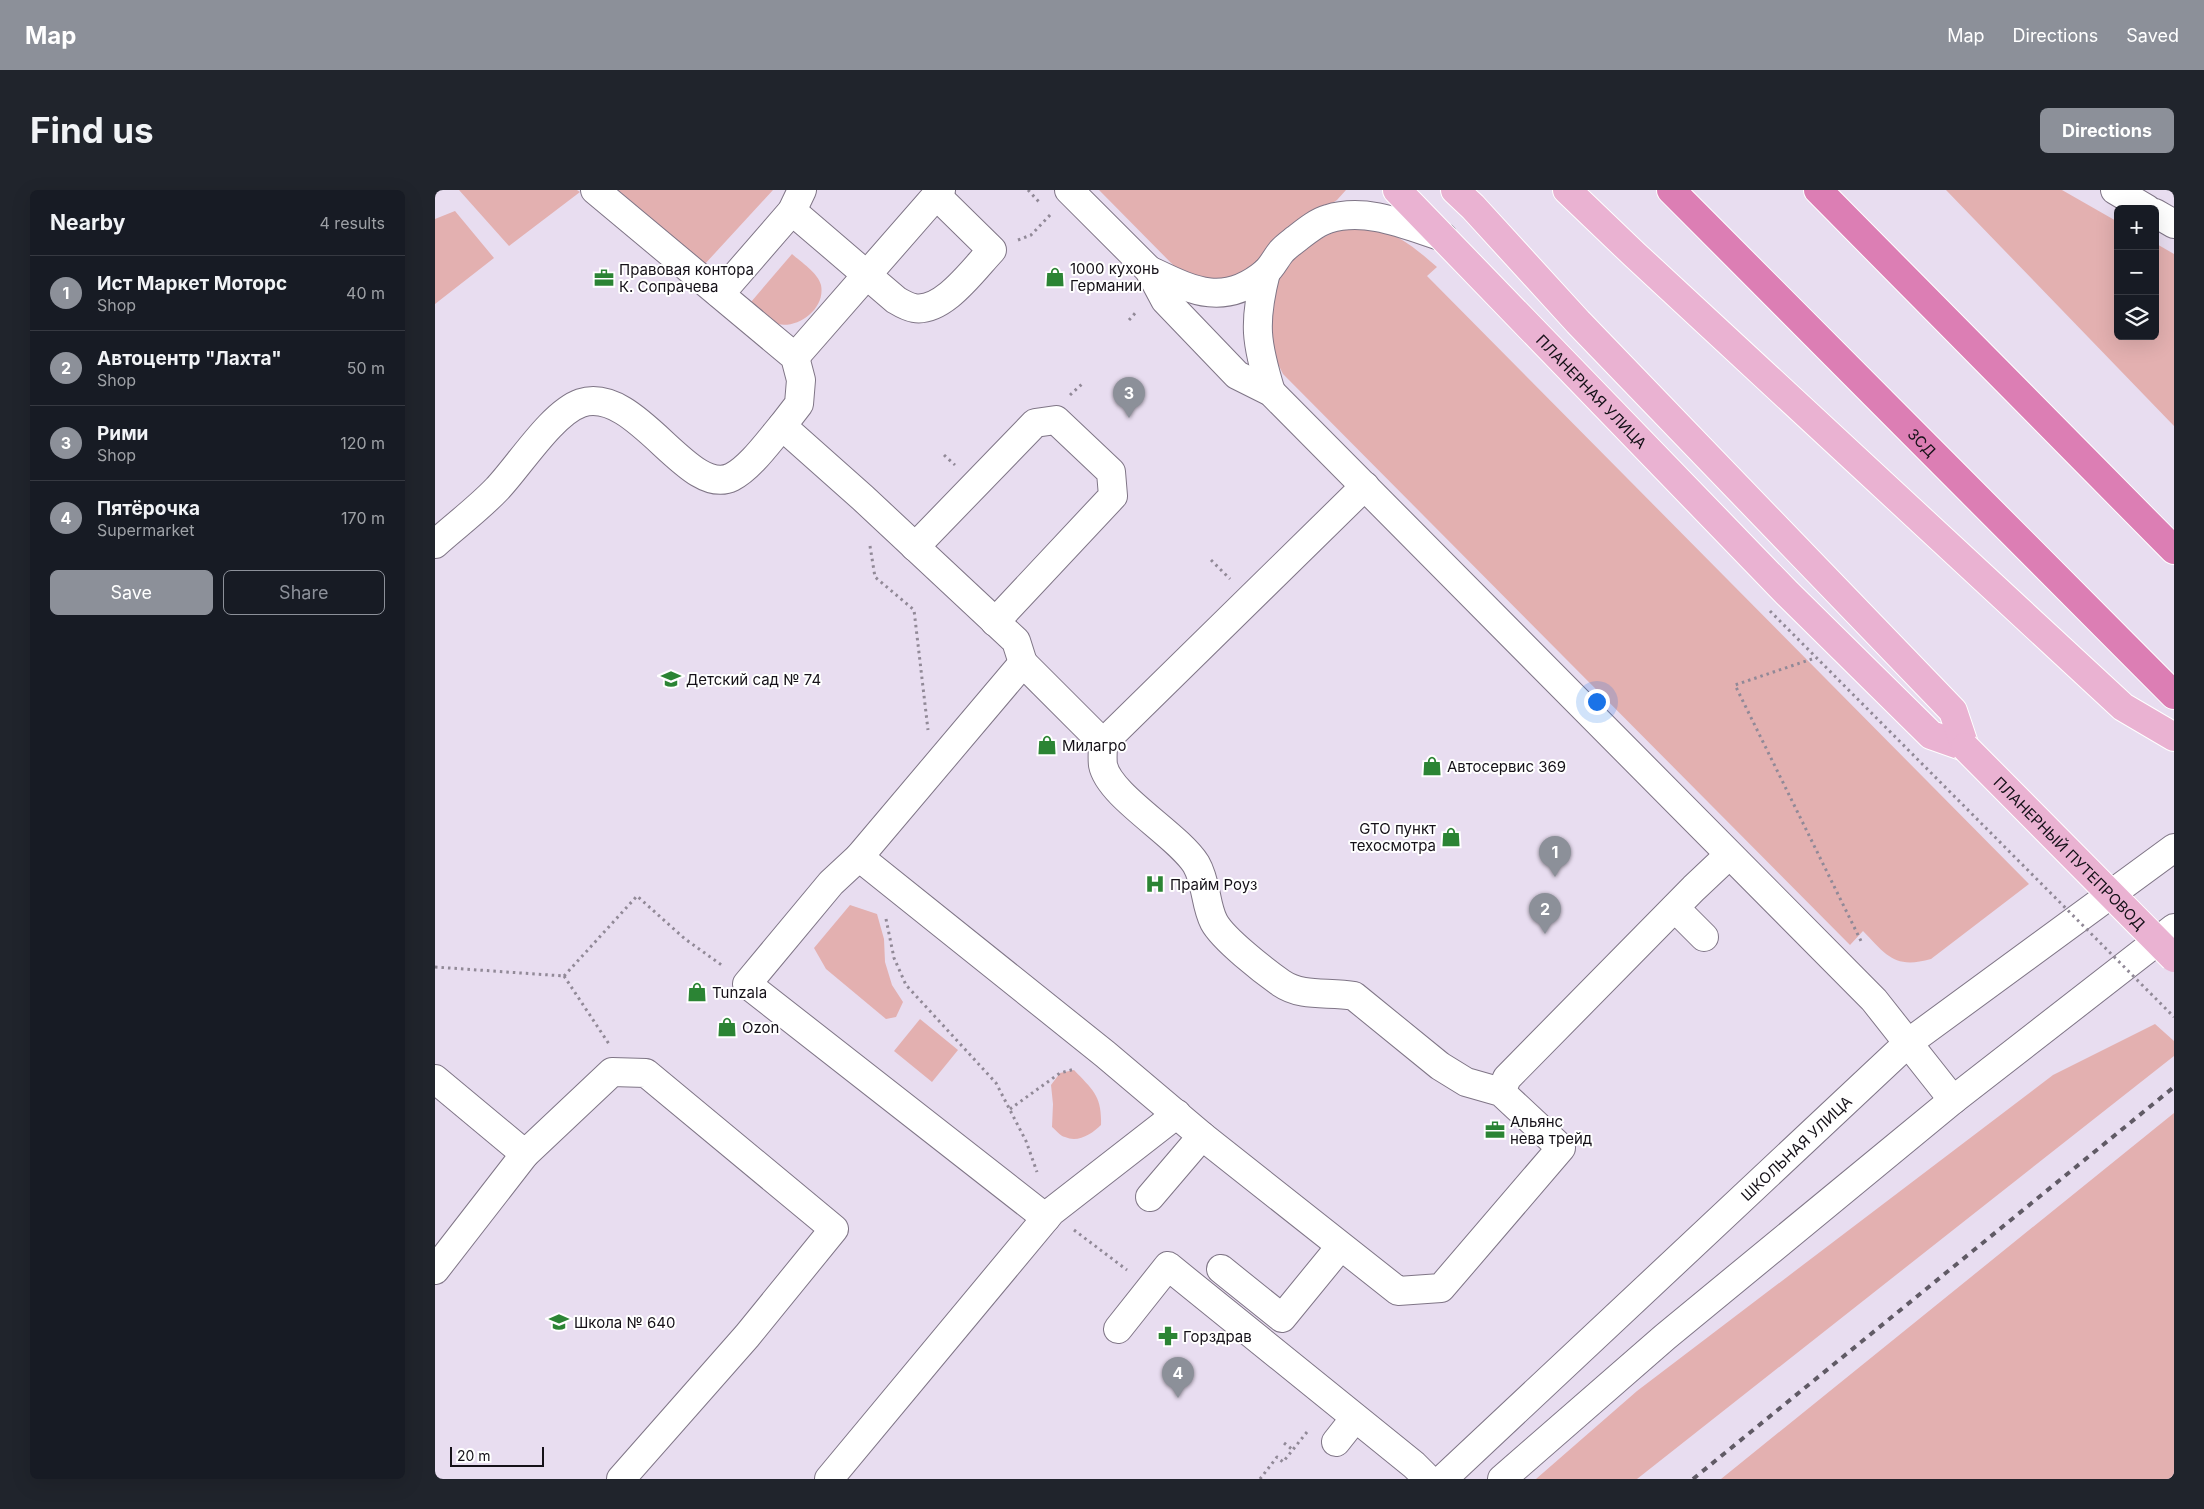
<!DOCTYPE html>
<html lang="en">
<head>
<meta charset="utf-8">
<style>
  body { margin:0; font-family:Inter,sans-serif; background:#20242c; color:#f1f3f6 }
  .controls { position:absolute; right:15px; top:15px; display:grid; overflow:hidden; border-radius:8px; box-shadow:0 5px 20px #0002 }
  .controls button { width:45px; height:45px; display:grid; place-items:center; padding:0; border:0; border-bottom:1px solid #363941; background:#171b24; color:#f1f3f6; font:25px sans-serif }
  .scale { position:absolute; left:15px; bottom:12px; width:94px; box-sizing:border-box; padding-left:5px; border:2px solid #151118; border-top:0; font-size:14px; line-height:18px; white-space:nowrap; color:#151118; -webkit-text-stroke:4px #fff; paint-order:stroke }
  .you { position:absolute; left:1161px; top:511px; width:18px; height:18px; margin:-12px; border:4px solid #fff; border-radius:50%; background:#1a73e8; box-shadow:0 0 0 8px #1a73e833 }
  .badge { display:grid; place-items:center; width:32px; height:32px; border-radius:50%; background:#8c9099; color:#fff; font-size:16px; font-weight:700 }
  .pin { position:absolute; translate:-50% -41px; filter:drop-shadow(0 1px 2px #0008) }
  .pin::after { content:''; position:absolute; top:26px; width:18px; height:15px; background:inherit; clip-path:polygon(0 0,100% 0,50% 100%) }
  .list { margin:0; padding:0; list-style:none }
  h2 { display:flex; justify-content:space-between; align-items:center; height:65px; margin:0; padding:0 20px; font-size:21px }
  h2 small { font-size:16px; font-weight:400; color:#9ea1a6 }
  .list li { display:grid; grid-template-columns:32px 1fr auto; gap:15px; align-items:center; box-sizing:border-box; height:75px; padding:0 20px; border-top:1px solid #363941 }
  .list b { display:block; font-size:19px; white-space:nowrap }
  .list p { margin:0; font-size:16px; white-space:nowrap; color:#9ea1a6 }
  .list em { font-size:16px; font-style:normal; color:#9ea1a6 }
  .actions { display:flex; gap:10px; padding:15px 20px }
  .actions a { flex:1; padding:11px 0; border:1px solid #8c9099; border-radius:8px; text-align:center; font-size:18px; color:#8c9099 }
  .actions .main { background:#8c9099; color:#fff }
  .icon { flex:none; width:28px; height:28px; fill:none; stroke:currentColor; stroke-width:2; stroke-linecap:round; stroke-linejoin:round }
  .map { position:relative; flex:none; width:1739px; height:1289px; overflow:hidden; border-radius:8px }
  header { display:flex; align-items:center; gap:30px; box-sizing:border-box; height:70px; padding:0 25px; background:#8c9099; color:#fff }
  header strong { font-size:24px }
  nav { display:flex; gap:28px; margin-inline-start:auto; font-size:18px }
  .intro { display:flex; align-items:center; justify-content:space-between; box-sizing:border-box; height:120px; padding:0 30px }
  h1 { margin:0; font-size:35px }
  .button { padding:12px 22px; border-radius:8px; background:#8c9099; color:#fff; font-size:18px; font-weight:700 }
  main { display:flex; gap:30px; padding:0 30px }
  aside { flex:1; background:#171b24; border-radius:8px; box-shadow:0 5px 20px #0002 }
  .map>svg:first-child { display:block }
  .green { fill:#e3b0b0 }
  .lines { fill:none; stroke-linecap:round; stroke-linejoin:round }
  .minor-casing { stroke:#7f7586; stroke-width:30 }
  .major-casing { stroke:#fff; stroke-width:30 }
  .highway-casing { stroke:#fff; stroke-width:30 }
  .path { stroke:#918997; stroke-width:3; stroke-dasharray:2.5 4; stroke-linecap:butt }
  .minor { stroke:#fff; stroke-width:28 }
  .major { stroke:#eab2d2; stroke-width:28 }
  .highway { stroke:#dc7eb4; stroke-width:28 }
  .rail { stroke:#605a65; stroke-width:4; stroke-dasharray:6 6; stroke-linecap:butt }
  .major-bridge-casing { stroke:#fff; stroke-width:30; stroke-linecap:butt }
  .path-bridge { stroke:#918997; stroke-width:3; stroke-dasharray:2.5 4; stroke-linecap:butt }
  .major-bridge { stroke:#eab2d2; stroke-width:28 }
  .labels { text-anchor:middle; dominant-baseline:central; stroke-width:4; stroke-linejoin:round; paint-order:stroke }
  .poi-label { font-size:15px; fill:#151118; stroke:#fff; text-anchor:start }
  .street-label { font-size:15px; fill:#151118; stroke:#fff }
</style>
</head>
<body>
<header>
<strong>Map</strong>
<nav><a>Map</a><a>Directions</a><a>Saved</a></nav>
</header>
<div class="intro"><h1>Find us</h1><a class="button">Directions</a></div>
<main>
<aside>
<h2>Nearby<small>4 results</small></h2>
<ul class="list">
<li><span class="badge">1</span><div><b>Ист Маркет Моторс</b><p>Shop</p></div><em>40 m</em></li>
<li><span class="badge">2</span><div><b>Автоцентр &quot;Лахта&quot;</b><p>Shop</p></div><em>50 m</em></li>
<li><span class="badge">3</span><div><b>Рими</b><p>Shop</p></div><em>120 m</em></li>
<li><span class="badge">4</span><div><b>Пятёрочка</b><p>Supermarket</p></div><em>170 m</em></li>
</ul>
<div class="actions"><a class="main">Save</a><a>Share</a></div>
</aside>
<div class="map">
<svg width="1739" height="1289" viewBox="0 0 1739 1289">
  <rect width="100%" height="100%" fill="#e8ddf0"/>
  <!-- green -->
  <path class="green" d="M 24,0 L 142,0 L 145,2 L 74,56 Z
    M 183,0 L 338,0 L 269,75 Z
    M 664,0 L 911,0 L 902,10 L 840,50 L 819,75 L 802,88 L 783,92 L 745,82 Z
    M 1511,0 L 1627,0 L 1683,32 L 1683,146 L 1720,146 L 1720,53 L 1739,64 L 1739,236 Z
    M 20,21 L 59,68 L 0,114 L 0,29 Z
    M 919,37 C 959,40 972,51 1002,77 L 992,86 L 1594,694 L 1496,769 C 1460,779 1452,766 1428,741 L 1415,755 L 848,184 L 835,158 L 835,113 L 844,89 L 858,70 L 877,53 L 899,42 Z
    M 357,64 C 366,72 383,83 386,95 C 391,120 360,141 339,133 C 331,129 323,119 316,112 Z
    M 415,715 L 442,724 L 449,749 L 450,772 L 457,795 L 468,812 L 461,827 L 451,829 L 391,779 L 379,758 Z
    M 485,829 L 523,860 L 497,892 L 459,861 Z
    M 1720,834 L 1739,851 L 1739,866 L 1202,1289 L 1101,1289 L 1202,1201 L 1618,885 Z
    M 639,880 C 658,900 667,906 666,935 C 657,944 643,953 630,947 C 625,946 621,940 617,937 L 618,914 L 616,895 L 625,883 Z
    M 1739,923 L 1739,1289 L 1286,1289 Z"/>
  <g class="lines">
    <defs>
      <g id="minor">
        <path d="M 160,0 L 360,167 L 366,190 L 364,214 L 347,236 L 428,308 L 581,451 L 588,473"/>
        <path d="M 634,0 L 714,80 L 730,110 L 802,185 L 836,202 L 1439,810 L 1518,910"/>
        <path d="M 1680,0 L 1712,19"/>
        <path d="M 357,21 L 461,110 C 466,113 473,117 479,118 C 508,123 538,80 557,60 L 502,6"/>
        <path d="M 1720,23 L 1739,34"/>
        <path d="M 714,80 C 756,100 788,118 830,83 C 837,77 841,68 846,62 C 850,57 856,53 861,49 C 870,42 882,32 893,29 C 931,17 971,35 1008,47"/>
        <path d="M 831,82 C 818,133 821,153 836,202"/>
        <path d="M 285,104 L 357,21 L 367,0"/>
        <path d="M 360,167 L 506,0"/>
        <path d="M 0,354 C 20,336 43,319 62,299 C 84,276 117,223 146,213 C 202,195 253,309 297,287 C 315,278 334,251 347,236"/>
        <path d="M 480,357 L 600,233 L 621,230 L 676,282 L 678,306 L 560,432"/>
        <path d="M 668,553 C 668,560 667,568 668,575 C 674,606 742,644 761,674 C 772,693 770,715 779,732 C 788,749 829,781 846,793 C 868,808 894,801 919,806 L 1005,876 L 1031,892 L 1066,902 L 1126,958 L 1006,1098 L 963,1101 L 767,946 L 670,864 L 424,667 L 588,473 L 668,553 L 930,296"/>
        <path d="M 424,667 L 396,693 L 312,794 L 611,1028"/>
        <path d="M 1240,718 L 1269,747"/>
        <path d="M 0,889 L 90,964 L 177,882 L 211,883 L 399,1039 L 312,1146 L 186,1289"/>
        <path d="M 1066,902 L 1072,888 L 1259,698 L 1294,665"/>
        <path d="M 715,1007 L 767,946"/>
        <path d="M 786,1079 L 847,1128 L 905,1057"/>
        <path d="M 0,1080 L 90,964"/>
        <path d="M 683,1139 L 733,1076 L 979,1275 L 993,1289"/>
        <path d="M 901,1252 L 920,1228"/>
        <path d="M 394,1289 L 616,1022 L 742,924"/>
        <path id="s1" d="M 1008,1289 L 1473,853 L 1739,658"/>
        <path d="M 1067,1289 L 1230,1147 L 1518,910 L 1739,738"/>
      </g>
      <g id="major">
        <path id="s2" d="M 962,0 L 1352,403 L 1496,545 L 1530,557"/>
        <path d="M 1020,0 L 1038,17 L 1143,132 L 1518,521 L 1530,557"/>
        <path d="M 1132,0 L 1200,65 L 1688,517 L 1739,547"/>
      </g>
      <g id="highway">
        <path id="s3" d="M 1236,0 L 1739,505"/>
        <path d="M 1383,0 L 1739,360"/>
      </g>
    </defs>
    <!-- minor casing -->
    <use href="#minor" class="minor-casing"/>
    <!-- major casing -->
    <use href="#major" class="major-casing"/>
    <!-- highway casing -->
    <use href="#highway" class="highway-casing"/>
    <!-- path -->
    <path class="path" d="M 593,0 L 605,13
      M 583,50 L 596,45 L 617,23
      M 694,130 L 702,121
      M 635,205 L 647,194
      M 509,265 L 520,275
      M 435,356 L 440,387 L 479,420 L 493,540
      M 776,370 L 795,389
      M 1377,469 L 1300,495 L 1426,751
      M 451,729 L 459,768 L 471,795 L 561,893 L 591,951 L 602,982
      M 0,777 L 129,786
      M 129,786 L 202,706 L 250,749 L 288,776
      M 129,786 L 174,854
      M 575,919 L 625,883 L 640,879
      M 639,1040 L 692,1080
      M 849,1253 L 858,1260
      M 825,1289 L 842,1267 L 848,1272 L 872,1242"/>
    <!-- minor -->
    <use href="#minor" class="minor"/>
    <!-- major -->
    <use href="#major" class="major"/>
    <!-- highway -->
    <use href="#highway" class="highway"/>
    <!-- rail -->
    <path class="rail" d="M 1258,1289 L 1739,897"/>
    <defs>
      <g id="major-bridge">
        <path id="s4" d="M 1530,557 L 1739,768"/>
      </g>
    </defs>
    <!-- major-bridge casing -->
    <use href="#major-bridge" class="major-bridge-casing"/>
    <!-- path-bridge -->
    <path class="path-bridge" d="M 1335,421 L 1739,827"/>
    <!-- major-bridge -->
    <use href="#major-bridge" class="major-bridge"/>
  </g>
  <!-- icons -->
  <defs>
    <symbol id="shop-bare" viewBox="-9 -9 18 18"><path d="M-5-2.5h2.3a2.7 3.5 0 0 1 5.4 0H5L5.5 6h-11ZM-1.5-2.5h3a1.5 2.3 0 0 0-3 0Z" fill="#2b8434" stroke="#fff" stroke-width="2.5" paint-order="stroke"/></symbol>
    <symbol id="office-bare" viewBox="-9 -9 18 18"><path d="M-6-3h4V-5.5h4V-3h4V5H-6ZM-1-4.5V-3h2v-1.5ZM-6 0V1H6V0Z" fill="#2b8434" stroke="#fff" stroke-width="2.5" paint-order="stroke"/></symbol>
    <symbol id="school-bare" viewBox="-9 -9 18 18"><path d="M0-5L7-2L0 1L-7-2ZM-4 1L0 2.5L4 1V4Q0 6-4 4Z" fill="#2b8434" stroke="#fff" stroke-width="2.5" paint-order="stroke"/></symbol>
    <symbol id="hospital-bare" viewBox="-9 -9 18 18"><path d="M-5-5h3v3.5h4V-5h3V5h-3V1.5h-4V5h-3Z" fill="#2b8434" stroke="#fff" stroke-width="2.5" paint-order="stroke"/></symbol>
    <symbol id="pharmacy-bare" viewBox="-9 -9 18 18"><path d="M-2-6h4v4h4v4h-4v4h-4v-4h-4v-4h4Z" fill="#2b8434" stroke="#fff" stroke-width="2.5" paint-order="stroke"/></symbol>
  </defs>
  <g fill-rule="evenodd">
    <use href="#shop-bare" x="606" y="73" width="28" height="28"/>
    <use href="#office-bare" x="155" y="74" width="28" height="28"/>
    <use href="#school-bare" x="222" y="475" width="28" height="28"/>
    <use href="#shop-bare" x="598" y="541" width="28" height="28"/>
    <use href="#shop-bare" x="983" y="562" width="28" height="28"/>
    <use href="#shop-bare" x="1002" y="633" width="28" height="28"/>
    <use href="#hospital-bare" x="706" y="680" width="28" height="28"/>
    <use href="#shop-bare" x="248" y="788" width="28" height="28"/>
    <use href="#shop-bare" x="278" y="823" width="28" height="28"/>
    <use href="#office-bare" x="1046" y="926" width="28" height="28"/>
    <use href="#school-bare" x="110" y="1118" width="28" height="28"/>
    <use href="#pharmacy-bare" x="719" y="1132" width="28" height="28"/>
  </g>
  <g class="labels">
    <!-- poi labels -->
    <g class="poi-label">
      <text x="635" y="78">1000 кухонь<tspan x="635" dy="17">Германии</tspan></text>
      <text x="184" y="79">Правовая контора<tspan x="184" dy="17">К. Сопрачева</tspan></text>
      <text x="251" y="489">Детский сад № 74</text>
      <text x="627" y="555">Милагро</text>
      <text x="1012" y="576">Автосервис 369</text>
      <text x="1001" y="638" text-anchor="end">GTO пункт<tspan x="1001" dy="17">техосмотра</tspan></text>
      <text x="735" y="694">Прайм Роуз</text>
      <text x="277" y="802">Tunzala</text>
      <text x="307" y="837">Ozon</text>
      <text x="1075" y="931">Альянс<tspan x="1075" dy="17">нева трейд</tspan></text>
      <text x="139" y="1132">Школа № 640</text>
      <text x="748" y="1146">Горздрав</text>
    </g>
    <!-- street labels -->
    <g class="street-label">
      <text stroke="none"><textPath href="#s2" startOffset="280">ПЛАНЕРНАЯ УЛИЦА</textPath></text>
      <text stroke="none"><textPath href="#s3" startOffset="356">ЗСД</textPath></text>
      <text stroke="none"><textPath href="#s4" startOffset="149">ПЛАНЕРНЫЙ ПУТЕПРОВОД</textPath></text>
      <text stroke="none"><textPath href="#s1" startOffset="484">ШКОЛЬНАЯ УЛИЦА</textPath></text>
    </g>
  </g>
</svg>
<div class="controls">
<button>+</button>
<button>−</button>
<button><svg class="icon" aria-label="layers" viewBox="0 0 24 24"><path d="M12 4l9 5-9 5-9-5zM3 14l9 5 9-5"/></svg></button>
</div>
<div class="scale">20 m</div>
<div class="you"></div>
<div class="pin badge" style="left:1120px;top:687px">1</div>
<div class="pin badge" style="left:1110px;top:744px">2</div>
<div class="pin badge" style="left:694px;top:228px">3</div>
<div class="pin badge" style="left:743px;top:1208px">4</div>
</div>
</main>
</body>
</html>
